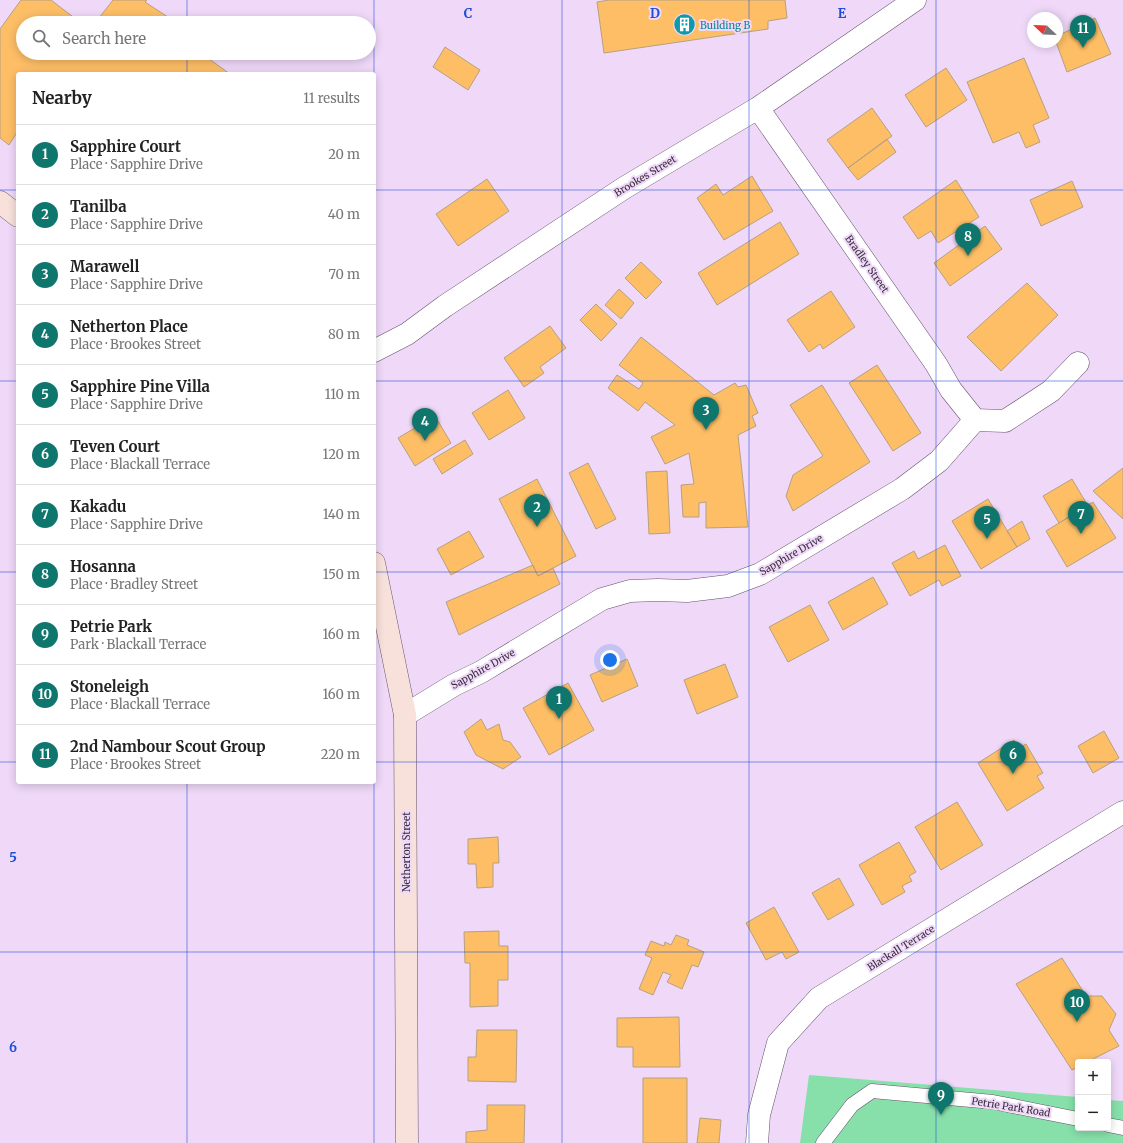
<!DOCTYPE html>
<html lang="en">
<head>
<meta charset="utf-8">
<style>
  body { margin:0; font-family:Merriweather,serif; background:#f6f6f6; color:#222 }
  .controls { position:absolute; right:12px; bottom:12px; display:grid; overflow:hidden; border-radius:4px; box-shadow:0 2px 10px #0003 }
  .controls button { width:36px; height:36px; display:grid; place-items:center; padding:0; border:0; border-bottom:1px solid #e0e0e0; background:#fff; color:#222; font:20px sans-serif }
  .compass { position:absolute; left:1027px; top:12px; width:36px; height:36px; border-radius:50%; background:#fff; box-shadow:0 2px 10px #0003; rotate:293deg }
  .you { position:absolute; left:610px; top:660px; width:14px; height:14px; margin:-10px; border:3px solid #fff; border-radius:50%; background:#1a73e8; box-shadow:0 0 0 6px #1a73e833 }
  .badge { display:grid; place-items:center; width:26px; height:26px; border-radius:50%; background:#0f766e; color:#fff; font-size:13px; font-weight:700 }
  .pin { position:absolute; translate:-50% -33px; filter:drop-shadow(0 1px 2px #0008) }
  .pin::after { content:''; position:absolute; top:21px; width:14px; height:12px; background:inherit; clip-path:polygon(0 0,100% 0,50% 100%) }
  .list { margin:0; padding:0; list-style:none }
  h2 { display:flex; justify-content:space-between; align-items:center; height:52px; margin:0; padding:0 16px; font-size:17px }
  h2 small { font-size:13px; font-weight:400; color:#767676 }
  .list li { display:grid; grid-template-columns:26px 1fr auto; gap:12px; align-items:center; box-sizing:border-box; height:60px; padding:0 16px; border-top:1px solid #e0e0e0 }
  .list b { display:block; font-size:15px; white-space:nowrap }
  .list p { margin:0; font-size:13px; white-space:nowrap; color:#767676 }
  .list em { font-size:13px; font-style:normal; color:#767676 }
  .icon { flex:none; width:22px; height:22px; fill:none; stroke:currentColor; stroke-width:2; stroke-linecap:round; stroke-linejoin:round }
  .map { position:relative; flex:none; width:1123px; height:1143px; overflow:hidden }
  .search { position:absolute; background:#fff; box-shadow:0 2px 10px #0003; left:16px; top:16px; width:360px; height:44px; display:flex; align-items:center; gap:10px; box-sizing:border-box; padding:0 14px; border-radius:22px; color:#767676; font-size:15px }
  .panel { position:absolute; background:#fff; box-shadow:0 2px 10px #0003; left:16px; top:72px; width:360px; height:712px; border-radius:4px }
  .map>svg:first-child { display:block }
  .green { fill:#87e0aa }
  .building { fill:#fdbe66; stroke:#b7a082 }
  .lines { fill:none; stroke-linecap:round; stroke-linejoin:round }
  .lane-casing { stroke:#65516c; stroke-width:15 }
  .street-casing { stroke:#65516c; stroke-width:23 }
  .secondary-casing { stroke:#65516c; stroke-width:23 }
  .lane { stroke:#fff; stroke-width:14 }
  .street { stroke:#fff; stroke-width:22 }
  .secondary { stroke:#f8e1da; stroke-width:22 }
  .grid { fill:none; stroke:#1d4ed8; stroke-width:1; stroke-opacity:0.55 }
  .labels { text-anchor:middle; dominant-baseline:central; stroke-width:4; stroke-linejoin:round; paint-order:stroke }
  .culture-label { font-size:10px; fill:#0d838f; stroke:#efd8f8; text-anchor:start }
  .street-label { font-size:10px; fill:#362d39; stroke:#efd8f8 }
  .grid-label { font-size:13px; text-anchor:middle; font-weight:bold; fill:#1d4ed8; stroke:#efd8f8; stroke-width:4; stroke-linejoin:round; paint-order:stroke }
</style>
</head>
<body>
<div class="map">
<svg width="1123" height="1143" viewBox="0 0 1123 1143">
  <rect width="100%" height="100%" fill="#efd8f8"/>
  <!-- green -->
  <path class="green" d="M 809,1075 L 1078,1097 L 1078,1128 L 1108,1128 L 1108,1100 L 1123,1101 L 1123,1143 L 800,1143 Z"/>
  <!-- building -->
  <path class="building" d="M 21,0 L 51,0 L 81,23 L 23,23 L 23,53 L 201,53 L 230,74 L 18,74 L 18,131 L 9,145 L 0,138 L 0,29 Z
    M 113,0 L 147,0 L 145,2 L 177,23 L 95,23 Z
    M 609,0 L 785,0 L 787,18 L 768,21 L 768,29 L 604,53 L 597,2 Z
    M 1095,18 L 1111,54 L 1067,72 L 1056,42 L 1057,42 L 1057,36 Z
    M 445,47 L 480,70 L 468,90 L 433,67 Z
    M 1024,58 L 1049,118 L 1033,125 L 1040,142 L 1026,148 L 1019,132 L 993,143 L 967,82 Z
    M 946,68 L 967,100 L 926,127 L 905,95 Z
    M 872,108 L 892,136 L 848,168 L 827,140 Z
    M 887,139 L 896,152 L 858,180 L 848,168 Z
    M 752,176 L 773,211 L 724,240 L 697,198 L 716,184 L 723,195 Z
    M 487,179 L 509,211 L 458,246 L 436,214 Z
    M 956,180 L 979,217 L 938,243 L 931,231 L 918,239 L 903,217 Z
    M 1072,181 L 1083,207 L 1041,226 L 1030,200 Z
    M 780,222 L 799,254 L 717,305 L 698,273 Z
    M 985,226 L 1002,249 L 950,286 L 934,263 Z
    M 641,262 L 662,282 L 646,299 L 625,278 Z
    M 1027,283 L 1058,315 L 1001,371 L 967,337 Z
    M 619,289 L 634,303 L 621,319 L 605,305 Z
    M 831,291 L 855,327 L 823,349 L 820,344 L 809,352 L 787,320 Z
    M 596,304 L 617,324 L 601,341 L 580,320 Z
    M 550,326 L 566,348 L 540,367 L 544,373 L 524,387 L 504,358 Z
    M 641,337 L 714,395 L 735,383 L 738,387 L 746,385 L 758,413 L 752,416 L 756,426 L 738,435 L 748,527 L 706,528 L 706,502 L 699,503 L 699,517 L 683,517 L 681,485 L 694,484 L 689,453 L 665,464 L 651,437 L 675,425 L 645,402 L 638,411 L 608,388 L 617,375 L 639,389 L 643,383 L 619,365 Z
    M 877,365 L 921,433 L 893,451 L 849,383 Z
    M 822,385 L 870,462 L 793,511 L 786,496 L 793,475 L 823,456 L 790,405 Z
    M 508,390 L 525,418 L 489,440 L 472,413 Z
    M 435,416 L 451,443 L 415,466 L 398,438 Z
    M 465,440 L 473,454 L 442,474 L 433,459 Z
    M 588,463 L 616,519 L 596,529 L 569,473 Z
    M 1123,468 L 1123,519 L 1093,491 Z
    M 667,471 L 670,533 L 649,534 L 646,472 Z
    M 537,479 L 576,556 L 538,576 L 499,499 Z
    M 1072,479 L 1088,506 L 1059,523 L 1043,496 Z
    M 988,499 L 1017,547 L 981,569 L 952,521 Z
    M 1093,502 L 1116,538 L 1067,567 L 1046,531 Z
    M 1022,521 L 1030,539 L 1017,547 L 1007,531 Z
    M 469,531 L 484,557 L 451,575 L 437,549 Z
    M 945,545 L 961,576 L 942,586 L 939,580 L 910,596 L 892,563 L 914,551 L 918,559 Z
    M 533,565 L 538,576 L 553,568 L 560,584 L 459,635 L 446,602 Z
    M 873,577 L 888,604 L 843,630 L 828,602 Z
    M 810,605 L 829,640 L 788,662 L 769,627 Z
    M 627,659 L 638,686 L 602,702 L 590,675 Z
    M 725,664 L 738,697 L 697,714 L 684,680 Z
    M 568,683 L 594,730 L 549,755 L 523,708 Z
    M 481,719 L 487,730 L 499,724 L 503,740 L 510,742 L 521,757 L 503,769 L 476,755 L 464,732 Z
    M 1104,731 L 1119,758 L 1093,773 L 1078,746 Z
    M 1014,740 L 1019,748 L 1026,744 L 1043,773 L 1037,776 L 1044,788 L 1007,811 L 978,763 Z
    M 957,802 L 983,845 L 941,870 L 915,827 Z
    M 498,837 L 499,863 L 493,863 L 493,887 L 477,888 L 476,864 L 468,864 L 468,839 Z
    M 899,842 L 916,872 L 909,876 L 912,881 L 902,886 L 905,892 L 882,905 L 859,865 Z
    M 839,878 L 854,905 L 828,920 L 812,893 Z
    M 774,907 L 799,952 L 786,959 L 782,952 L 766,960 L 746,923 Z
    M 499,931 L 499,946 L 508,946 L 508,980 L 498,980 L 498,1006 L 470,1007 L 470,963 L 465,963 L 464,932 Z
    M 676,935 L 689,940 L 687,945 L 704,952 L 698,967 L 692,965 L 682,989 L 667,982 L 671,975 L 663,972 L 653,995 L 639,989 L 652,958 L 645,955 L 651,941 L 664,946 L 665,942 L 671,945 Z
    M 1062,958 L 1086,996 L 1102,996 L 1116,1014 L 1109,1030 L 1119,1046 L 1087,1062 L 1078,1062 L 1078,1067 L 1072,1070 L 1016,984 Z
    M 679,1017 L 680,1067 L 633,1067 L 633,1047 L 617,1047 L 617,1018 Z
    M 477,1030 L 517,1030 L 516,1082 L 468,1081 L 468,1057 L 476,1057 Z
    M 643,1078 L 687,1078 L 687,1143 L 643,1143 Z
    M 487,1105 L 525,1105 L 524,1143 L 466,1143 L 466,1132 L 487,1130 Z
    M 700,1118 L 721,1120 L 719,1143 L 697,1143 Z"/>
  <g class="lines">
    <defs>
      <path id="lane" d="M 1108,1125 L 1123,1128
        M 823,1143 L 852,1105 L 872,1091 L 993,1102 L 1078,1119"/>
      <path id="street" d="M 758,108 L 936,364 L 951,390 L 975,420
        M 374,351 L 407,334 L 445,306 L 624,188 L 758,108 L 915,0
        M 405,715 L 454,685 L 481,672 L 602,599 L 630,591 L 658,590 L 687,591 L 728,586 L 760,574 L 902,489 L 939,461 L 975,420 L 1005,421 L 1051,391 L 1078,363
        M 757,1143 L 759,1115 L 778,1043 L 819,998 L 1123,812"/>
      <path id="secondary" d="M 0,202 L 18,216
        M 374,563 L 405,715 L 407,1143"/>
    </defs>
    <!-- lane casing -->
    <use href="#lane" class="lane-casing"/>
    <!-- street casing -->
    <use href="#street" class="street-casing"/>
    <!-- secondary casing -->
    <use href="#secondary" class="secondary-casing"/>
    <!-- lane -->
    <use href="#lane" class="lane"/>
    <!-- street -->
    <use href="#street" class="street"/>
    <!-- secondary -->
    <use href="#secondary" class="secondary"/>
  </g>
  <!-- grid -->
  <path class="grid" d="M 187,0 L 187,23M 374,0 L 374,1143M 562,0 L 562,1143M 749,0 L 749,1143M 936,0 L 936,1143M 187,53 L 187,74M 0,190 L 18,190M 374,190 L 1123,190M 0,381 L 18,381M 374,381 L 1123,381M 0,572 L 18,572M 374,572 L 1123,572M 0,762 L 18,762M 374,762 L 1123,762M 187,782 L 187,1143M 0,952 L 1123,952"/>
  <!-- icons -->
  <defs>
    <symbol id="building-disc" viewBox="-11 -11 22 22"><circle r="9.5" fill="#0f9aa8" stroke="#efd8f8"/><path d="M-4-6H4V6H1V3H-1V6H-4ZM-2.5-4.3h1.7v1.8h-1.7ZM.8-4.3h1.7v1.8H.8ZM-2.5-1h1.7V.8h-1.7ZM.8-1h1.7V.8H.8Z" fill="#fff"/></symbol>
  </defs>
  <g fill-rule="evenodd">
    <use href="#building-disc" x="672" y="12" width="25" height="25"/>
  </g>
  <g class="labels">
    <!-- culture labels -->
    <g class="culture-label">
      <text x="700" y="25">Building B</text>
    </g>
    <!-- street labels -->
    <g class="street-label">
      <text transform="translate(645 176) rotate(-31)">Brookes Street</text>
      <text transform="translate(867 264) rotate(55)">Bradley Street</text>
      <text transform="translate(791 555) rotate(-30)">Sapphire Drive</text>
      <text transform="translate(483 669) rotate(-29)">Sapphire Drive</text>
      <text transform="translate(406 852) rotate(-90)">Netherton Street</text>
      <text transform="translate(901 948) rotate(-32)">Blackall Terrace</text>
      <text transform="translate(1011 1107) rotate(9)">Petrie Park Road</text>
    </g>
  </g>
  <g class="grid-label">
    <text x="468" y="18">C</text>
    <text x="655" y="18">D</text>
    <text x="842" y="18">E</text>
    <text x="13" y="862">5</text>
    <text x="13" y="1052">6</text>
  </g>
</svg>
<div class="controls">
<button>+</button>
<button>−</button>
</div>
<svg class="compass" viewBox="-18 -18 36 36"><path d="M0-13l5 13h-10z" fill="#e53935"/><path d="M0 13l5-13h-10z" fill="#767676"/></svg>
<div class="you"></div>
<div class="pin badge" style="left:559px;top:719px">1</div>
<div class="pin badge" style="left:537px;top:527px">2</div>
<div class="pin badge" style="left:706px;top:430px">3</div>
<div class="pin badge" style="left:425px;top:441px">4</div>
<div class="pin badge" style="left:987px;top:539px">5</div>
<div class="pin badge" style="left:1013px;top:774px">6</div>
<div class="pin badge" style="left:1081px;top:534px">7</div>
<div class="pin badge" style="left:968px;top:256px">8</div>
<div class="pin badge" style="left:941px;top:1115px">9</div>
<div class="pin badge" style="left:1077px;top:1022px">10</div>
<div class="pin badge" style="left:1083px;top:48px">11</div>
<div class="search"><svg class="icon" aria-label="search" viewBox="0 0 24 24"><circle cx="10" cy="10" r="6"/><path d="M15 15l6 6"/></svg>Search here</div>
<section class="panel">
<h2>Nearby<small>11 results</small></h2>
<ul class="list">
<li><span class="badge">1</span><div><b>Sapphire Court</b><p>Place · Sapphire Drive</p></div><em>20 m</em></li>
<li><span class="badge">2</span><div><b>Tanilba</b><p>Place · Sapphire Drive</p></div><em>40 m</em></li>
<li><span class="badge">3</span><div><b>Marawell</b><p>Place · Sapphire Drive</p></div><em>70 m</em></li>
<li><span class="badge">4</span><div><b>Netherton Place</b><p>Place · Brookes Street</p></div><em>80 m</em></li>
<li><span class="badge">5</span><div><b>Sapphire Pine Villa</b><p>Place · Sapphire Drive</p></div><em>110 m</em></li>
<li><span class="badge">6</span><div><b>Teven Court</b><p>Place · Blackall Terrace</p></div><em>120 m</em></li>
<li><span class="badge">7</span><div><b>Kakadu</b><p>Place · Sapphire Drive</p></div><em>140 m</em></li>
<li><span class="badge">8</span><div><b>Hosanna</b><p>Place · Bradley Street</p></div><em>150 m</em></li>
<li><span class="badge">9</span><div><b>Petrie Park</b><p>Park · Blackall Terrace</p></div><em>160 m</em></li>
<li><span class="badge">10</span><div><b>Stoneleigh</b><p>Place · Blackall Terrace</p></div><em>160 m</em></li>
<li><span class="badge">11</span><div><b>2nd Nambour Scout Group</b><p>Place · Brookes Street</p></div><em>220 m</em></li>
</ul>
</section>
</div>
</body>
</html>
